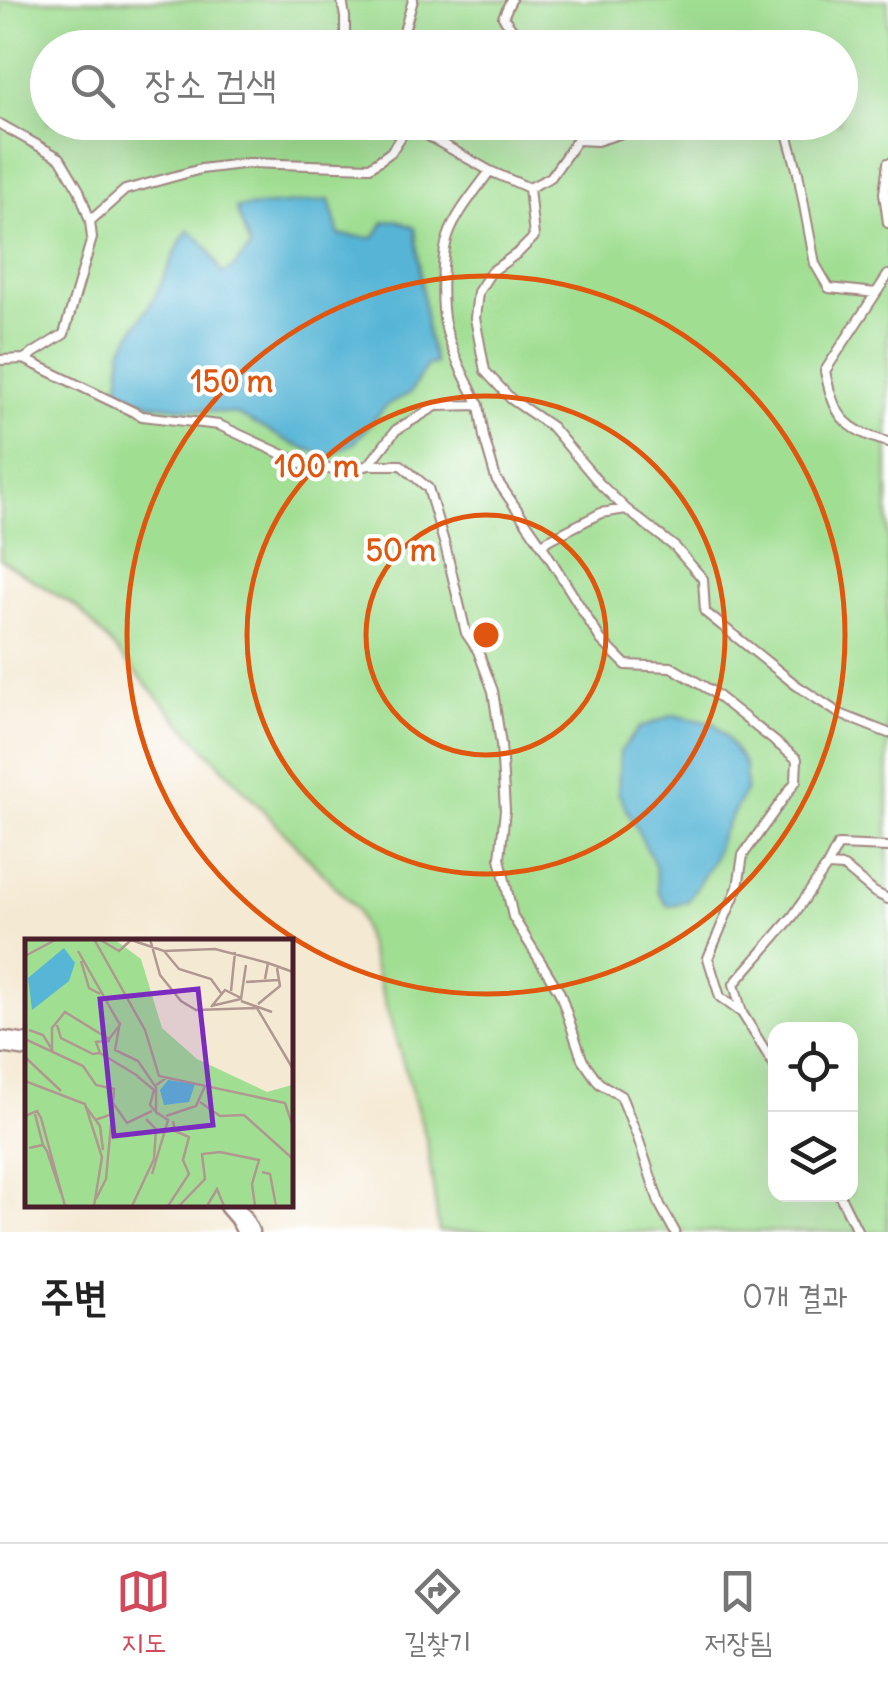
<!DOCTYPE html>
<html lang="ko">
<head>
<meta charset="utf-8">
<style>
  body { margin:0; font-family:Delius,"Poor Story",sans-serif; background:#f6f6f6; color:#222 }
  .controls { position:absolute; right:30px; bottom:30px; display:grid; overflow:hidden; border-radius:20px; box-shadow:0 10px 40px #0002 }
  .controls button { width:90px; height:90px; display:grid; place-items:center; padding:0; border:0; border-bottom:2px solid #e0e0e0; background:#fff; color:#222; font:50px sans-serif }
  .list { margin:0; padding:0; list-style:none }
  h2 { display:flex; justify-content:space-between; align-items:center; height:130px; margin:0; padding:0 40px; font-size:42px }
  h2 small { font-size:32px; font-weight:400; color:#767676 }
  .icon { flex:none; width:55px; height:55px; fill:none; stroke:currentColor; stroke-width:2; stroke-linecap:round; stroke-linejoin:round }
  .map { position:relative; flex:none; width:888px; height:1232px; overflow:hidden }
  .search { position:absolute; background:#fff; box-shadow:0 10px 40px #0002; left:30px; right:30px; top:30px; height:110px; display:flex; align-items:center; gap:25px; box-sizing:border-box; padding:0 35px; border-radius:55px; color:#767676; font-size:38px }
  .sheet { height:310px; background:#fff }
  nav { display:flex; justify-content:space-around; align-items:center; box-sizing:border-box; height:140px; border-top:2px solid #e0e0e0; background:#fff; font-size:28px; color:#767676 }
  nav a { display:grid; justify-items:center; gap:5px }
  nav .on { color:#d1495b }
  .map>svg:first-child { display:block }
  .green { fill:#a0de92; stroke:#757e5e; stroke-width:2.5; fill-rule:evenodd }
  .water { fill:#57b5d6; stroke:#506a80; stroke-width:2.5 }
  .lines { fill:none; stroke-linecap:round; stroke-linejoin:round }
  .lane-casing { stroke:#9f847f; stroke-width:12 }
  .secondary-casing { stroke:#9f847f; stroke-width:25 }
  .lane { stroke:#fff; stroke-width:8 }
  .secondary { stroke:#fff; stroke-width:20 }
  .ring { fill:none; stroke:#e0560e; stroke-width:5 }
  .inset-road { fill:none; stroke:#b09890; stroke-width:2.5 }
  .view { fill:#7b2cbf; fill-opacity:0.15; stroke:#7b2cbf; stroke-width:5 }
  .inset-edge { fill:none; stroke:#4a1f2b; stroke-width:5 }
  .centre { fill:#e0560e; stroke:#fff; stroke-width:5 }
  .ring-label { font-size:30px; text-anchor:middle; font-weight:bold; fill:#e0560e; stroke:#fff; stroke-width:8; stroke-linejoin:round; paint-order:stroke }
</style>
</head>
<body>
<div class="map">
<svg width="888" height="1232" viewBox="0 0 888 1232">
  <rect width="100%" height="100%" fill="#fff"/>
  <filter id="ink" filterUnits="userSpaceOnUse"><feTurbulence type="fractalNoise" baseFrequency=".01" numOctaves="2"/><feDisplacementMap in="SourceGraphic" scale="20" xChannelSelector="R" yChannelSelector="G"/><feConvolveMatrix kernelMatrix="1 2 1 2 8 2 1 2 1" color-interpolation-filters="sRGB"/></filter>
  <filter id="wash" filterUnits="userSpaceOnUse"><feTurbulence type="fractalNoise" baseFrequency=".0048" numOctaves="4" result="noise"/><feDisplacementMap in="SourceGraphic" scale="40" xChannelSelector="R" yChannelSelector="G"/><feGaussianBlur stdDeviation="2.25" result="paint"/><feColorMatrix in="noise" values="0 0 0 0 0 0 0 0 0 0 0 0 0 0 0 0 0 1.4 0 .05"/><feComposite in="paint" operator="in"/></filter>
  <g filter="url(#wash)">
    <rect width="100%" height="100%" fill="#f4e9d3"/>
    <!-- green -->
    <path class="green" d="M 0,0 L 888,0 L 888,1232 L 439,1232 L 427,1142 L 357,910 L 182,724 L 79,609 L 0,559 ZM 48,48 L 840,48 L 840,122 L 48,122 ZM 776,1030 L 850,1030 L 850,1194 L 776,1194 Z"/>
    <!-- water -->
    <path class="water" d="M 329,200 L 339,235 L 374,238 L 384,222 L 397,220 L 415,228 L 427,332 L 435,364 L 427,365 L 410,393 L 387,405 L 354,443 L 328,456 L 295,445 L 236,414 L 151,404 L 119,389 L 122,349 L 154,298 L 181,241 L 188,230 C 206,241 213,256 222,274 L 234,267 L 250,248 L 236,208 Z
      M 674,715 L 715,724 L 727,738 L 745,765 L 746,789 L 722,834 L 713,860 L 688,901 L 668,906 L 658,892 L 655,865 L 618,792 L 620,752 L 639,728 Z"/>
  </g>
  <g filter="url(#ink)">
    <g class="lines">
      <defs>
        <path id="lane" d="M 342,0 L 345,17 L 345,48
          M 511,0 L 503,17 L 527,48
          M 402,48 L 402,38 L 413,0
          M 632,48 L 635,43
          M 784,122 L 798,173 L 815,264 L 829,288 L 876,293
          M 0,124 L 60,158 L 79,190 L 90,221
          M 407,124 L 490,171
          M 578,139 L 590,122
          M 888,163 L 884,193 L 888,195
          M 529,188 L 551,177 L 577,140 L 597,141 L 657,122
          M 884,193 L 888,223
          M 888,275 L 825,371 C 834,415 843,430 888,442
          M 24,359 L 64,334 L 92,238 L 90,221 L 125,190 L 201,169 L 249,163 L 370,167 L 391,152 L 408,126
          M 0,360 L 24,359 L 142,416 L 219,425 L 301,463 L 333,470 L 356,469 L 369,465 L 401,465 L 428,488 L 446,549 L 466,633 L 478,651 L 493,691 L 501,745 L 505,810 L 500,858 L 513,917 L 560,993 L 582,1059 L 599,1083 L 621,1096 L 638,1138 L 660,1205 L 675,1232
          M 479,405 C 466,380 451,352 445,324 C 441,305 441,256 448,237 C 455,215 476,190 490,171 L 529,188 L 534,237 L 519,252 L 491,272 L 478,292 L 475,318 L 485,371 L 511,399 L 552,427 L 600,484 L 626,509
          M 369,465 L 396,430 L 436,406 L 479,405 L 484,437 L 496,479 L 541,544 L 601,640 L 626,665 L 671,667 L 710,690 L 797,759 L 796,781 L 743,855 L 738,887 L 708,958 L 720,997 L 742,1013
          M 541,544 L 601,513 L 626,509 L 675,547 L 703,579 L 705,612 L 796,685 L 840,714 L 888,733
          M 827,866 L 838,845 L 888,847
          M 776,1068 L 742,1013 L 734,984 L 793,916 L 827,866 L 844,867 L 874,892 L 888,899
          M 839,1194 L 858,1232"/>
        <path id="secondary" d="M 0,1042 L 28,1046
          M 229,1204 L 241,1218 L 248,1232"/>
      </defs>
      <!-- lane casing -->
      <use href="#lane" class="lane-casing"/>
      <!-- secondary casing -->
      <use href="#secondary" class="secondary-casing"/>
      <!-- lane -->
      <use href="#lane" class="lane"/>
      <!-- secondary -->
      <use href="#secondary" class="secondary"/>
    </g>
  </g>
  <!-- distance rings -->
  <g class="ring">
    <circle cx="486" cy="635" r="120"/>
    <circle cx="486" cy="635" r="239"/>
    <circle cx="486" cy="635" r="359"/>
  </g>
  <!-- overview -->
  <g transform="translate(25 939)">
    <rect width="268" height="268" fill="#f4e9d3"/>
    <path d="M 0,0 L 89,0 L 116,20 L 137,89 L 172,120 L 242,153 L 267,146 L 267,267 L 0,267 Z" fill="#a0de92"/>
    <path d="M 39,9 L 50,24 L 44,42 L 7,71 L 3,39 ZM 143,141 L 170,145 L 164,163 L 139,166 L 135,151 Z" fill="#57b5d6"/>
    <path class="inset-road" d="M 69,0 L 120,91 L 134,137 L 260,164 L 268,188M 74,0 L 94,12 L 106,1 L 139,12 L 190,10 L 243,24M 125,0 L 135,36 L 156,62 L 171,71 L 232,69 L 268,130M 139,12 L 154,30 L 186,40 L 196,54M 0,17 L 32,0M 56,22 L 64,49 L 75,55M 240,40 L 243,24 L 268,33M 221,43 L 253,41M 206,52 L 210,13M 216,62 L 247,73M 233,65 L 255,47 L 252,29M 186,67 L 216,60 L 221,26M 186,68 L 200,51 L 216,59M 95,83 L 90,111 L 113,122 L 130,147 L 141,139M 32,86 L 36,99 L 68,115 L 75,114 L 71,103 L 85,102M 4,91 L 18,96 L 28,112M 0,100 L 58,127 L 71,146 L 89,150 L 87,175M 27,110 L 27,89 L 40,73 L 84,100 L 95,86 L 53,12M 75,114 L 113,137M 0,118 L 36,152M 112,137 L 129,151 L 125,166 L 131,173 L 131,148M 0,142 L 60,165 L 77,218 L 69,267M 175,163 L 195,177 L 219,176 L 268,220M 88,164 L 102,184 L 127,172M 61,168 L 75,187 L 78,211M 10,175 L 18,206M 0,177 L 12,172 L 16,179 L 40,267M 141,177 L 171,167 L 180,147M 70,181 L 87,175 L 81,240 L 71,260M 4,209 L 18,206 L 22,212 L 36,254M 237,233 L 245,235 L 251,267M 127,235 L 143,181 L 131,173M 107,267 L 129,220 L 131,190 L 121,180M 143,267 L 164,235 L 158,221 L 164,198 L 150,192 L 148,182M 154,267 L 180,240 L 177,215 L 195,213 L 234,221 L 227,245 L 230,267M 182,267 L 192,250 L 199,267"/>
    <path class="view" d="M 173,50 L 188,186 L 89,197 L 75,60 Z"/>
    <rect width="268" height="268" class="inset-edge"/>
  </g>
  <circle cx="486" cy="635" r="15" class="centre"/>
  <g class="ring-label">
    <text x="232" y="392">150 m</text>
    <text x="317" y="477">100 m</text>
    <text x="401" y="561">50 m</text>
  </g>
</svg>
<div class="controls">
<button><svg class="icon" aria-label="locate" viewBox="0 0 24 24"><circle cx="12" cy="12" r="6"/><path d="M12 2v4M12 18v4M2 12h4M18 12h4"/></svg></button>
<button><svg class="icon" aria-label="layers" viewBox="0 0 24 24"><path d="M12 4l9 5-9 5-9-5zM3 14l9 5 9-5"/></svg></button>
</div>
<div class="search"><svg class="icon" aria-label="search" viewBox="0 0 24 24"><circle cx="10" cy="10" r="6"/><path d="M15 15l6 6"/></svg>장소 검색</div>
</div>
<section class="sheet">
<h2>주변<small>0개 결과</small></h2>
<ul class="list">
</ul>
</section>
<nav>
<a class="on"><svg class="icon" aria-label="map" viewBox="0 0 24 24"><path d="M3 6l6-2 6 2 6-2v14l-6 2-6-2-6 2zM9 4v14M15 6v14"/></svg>지도</a>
<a><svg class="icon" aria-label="directions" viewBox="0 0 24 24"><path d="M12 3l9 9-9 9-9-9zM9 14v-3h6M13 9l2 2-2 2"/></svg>길찾기</a>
<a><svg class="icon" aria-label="saved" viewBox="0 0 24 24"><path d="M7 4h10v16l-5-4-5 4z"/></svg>저장됨</a>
</nav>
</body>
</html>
